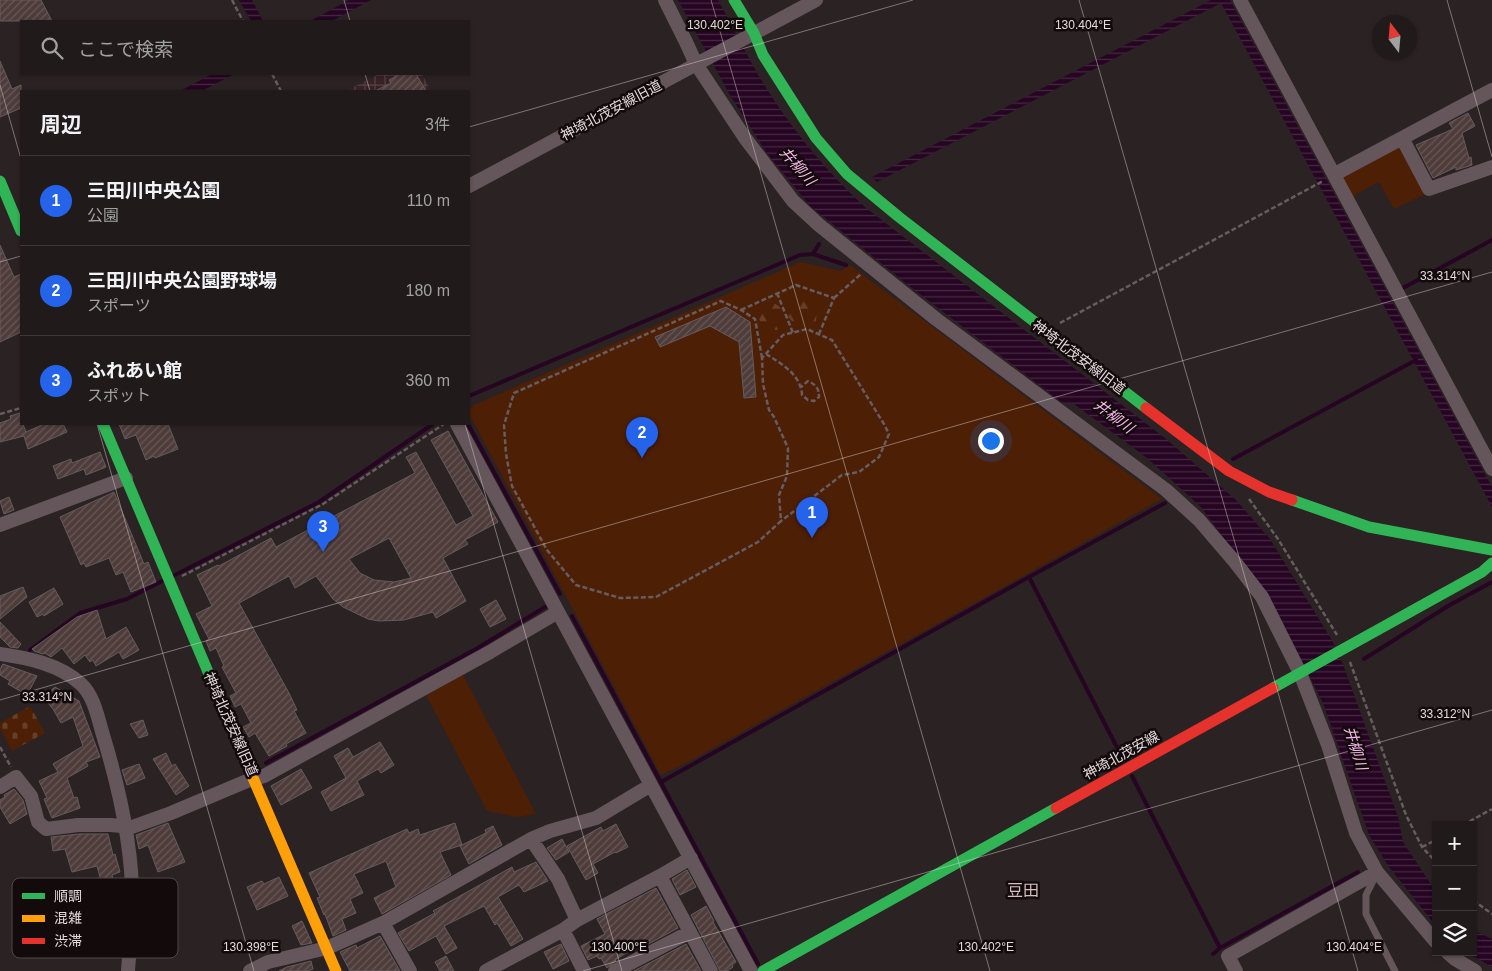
<!DOCTYPE html>
<html lang="ja">
<head>
<meta charset="utf-8">
<style>
  body { margin:0; font-family:Helvetica,"Noto Sans JP",sans-serif; background:#2d2727; color:#f1f3f6 }
  .controls { position:absolute; right:15px; bottom:15px; display:grid; overflow:hidden; border-radius:0px; box-shadow:0 1px 4px #0004 }
  .controls button { width:45px; height:45px; display:grid; place-items:center; padding:0; border:0; border-bottom:1px solid #3d3839; background:#201a1a; color:#f1f3f6; font:25px sans-serif }
  .compass { position:absolute; left:1372px; top:15px; width:45px; height:45px; border-radius:50%; background:#201a1a; box-shadow:0 1px 4px #0004; rotate:344deg }
  .you { position:absolute; left:990px; top:440px; width:18px; height:18px; margin:-12px; border:4px solid #fff; border-radius:50%; background:#1a73e8; box-shadow:0 0 0 8px #1a73e833 }
  .badge { display:grid; place-items:center; width:32px; height:32px; border-radius:50%; background:#2563eb; color:#fff; font-size:16px; font-weight:700 }
  .pin { position:absolute; translate:-50% -41px; filter:drop-shadow(0 1px 2px #0008) }
  .pin::after { content:''; position:absolute; top:26px; width:18px; height:15px; background:inherit; clip-path:polygon(0 0,100% 0,50% 100%) }
  .list { margin:0; padding:0; list-style:none }
  h2 { display:flex; justify-content:space-between; align-items:center; height:65px; margin:0; padding:0 20px; font-size:21px }
  h2 small { font-size:16px; font-weight:400; color:#a2a1a2 }
  .list li { display:grid; grid-template-columns:32px 1fr auto; gap:15px; align-items:center; box-sizing:border-box; height:90px; padding:0 20px; border-top:1px solid #3d3839 }
  .list b { display:block; font-size:19px; white-space:nowrap }
  .list p { margin:0; font-size:16px; white-space:nowrap; color:#a2a1a2 }
  .list em { font-size:16px; font-style:normal; color:#a2a1a2 }
  .icon { flex:none; width:28px; height:28px; fill:none; stroke:currentColor; stroke-width:2; stroke-linecap:round; stroke-linejoin:round }
  .map { position:relative; flex:none; width:1492px; height:971px; overflow:hidden }
  .search { position:absolute; background:#201a1a; box-shadow:0 1px 4px #0004; left:20px; top:20px; width:450px; height:55px; display:flex; align-items:center; gap:12px; box-sizing:border-box; padding:0 18px; border-radius:0px; color:#a2a1a2; font-size:19px }
  .panel { position:absolute; background:#201a1a; box-shadow:0 1px 4px #0004; left:20px; top:90px; width:450px; height:335px; border-radius:0px }
  .map>svg:first-child { display:block }
  .industrial { fill:url(#industrial-grid) }
  .green { fill:#4d1f05 }
  .forest { fill:url(#forest-firs) }
  .cemetery { fill:url(#cemetery-stones) }
  .water { fill:url(#water-rules) }
  .lines { fill:none; stroke-linecap:round; stroke-linejoin:round }
  .stream { stroke:#260522; stroke-width:4 }
  .building { fill:url(#building-hatch); stroke:#645c5c; fill-rule:evenodd }
  .path { stroke:#675c60; stroke-width:2.5; stroke-dasharray:5 2.5; stroke-linecap:butt }
  .lane { stroke:#65565c; stroke-width:7 }
  .street { stroke:#65565c; stroke-width:14 }
  .fast { stroke:#30b455; stroke-width:11 }
  .slow { stroke:#ff9f0a; stroke-width:11 }
  .jam { stroke:#e5322d; stroke-width:11 }
  .ticks { fill:none; stroke:#e5d9da; stroke-width:1; stroke-opacity:0.45 }
  .labels { text-anchor:middle; dominant-baseline:central; stroke-width:5; stroke-linejoin:round; paint-order:stroke }
  .street-label { font-size:14px; fill:#e5d9da; stroke:#120a0b }
  .water-label { font-size:15px; font-style:italic; fill:#f7b6eb; stroke:#120a0b }
  .quarter-label { font-size:16px; fill:#d5bdc0; stroke:#120a0b }
  .key { fill:#120a0b; stroke:#514849; stroke-width:1 }
  .key-label { font-size:14px; fill:#e5d9da }
  .ticks-label { font-size:12px; text-anchor:middle; fill:#e5d9da; stroke:#120a0b; stroke-width:5; stroke-linejoin:round; paint-order:stroke }
</style>
</head>
<body>
<div class="map">
<svg width="1492" height="971" viewBox="0 0 1492 971">
  <defs>
    <pattern id="industrial-grid" width="8" height="8" patternUnits="userSpaceOnUse" patternTransform="scale(1.25)"><rect width="8" height="8" fill="#382226"/><path d="M0 4h8M4 0v8" fill="none" stroke="#554245"/></pattern>
    <pattern id="forest-firs" width="22" height="20" patternUnits="userSpaceOnUse" patternTransform="scale(1.25)"><rect width="22" height="20" fill="#4d1f05"/><path d="M5 1l3.5 6h-7zM16 11l3.5 6h-7z" fill="#663f29"/></pattern>
    <pattern id="cemetery-stones" width="16" height="16" patternUnits="userSpaceOnUse" patternTransform="scale(1.25)"><rect width="16" height="16" fill="#4d1f05"/><path d="M2 7V4a2 2 0 0 1 4 0v3zM10 15v-3a2 2 0 0 1 4 0v3z" fill="#663f29"/></pattern>
    <pattern id="water-rules" width="6" height="5" patternUnits="userSpaceOnUse" patternTransform="scale(1.25)"><rect width="6" height="5" fill="#260522"/><path d="M0 2.5h6" fill="none" stroke="#452942"/></pattern>
    <pattern id="building-hatch" width="6" height="6" patternUnits="userSpaceOnUse" patternTransform="scale(1.25)"><rect width="6" height="6" fill="#4e3c3b"/><path d="M-1 1l2-2M0 6l6-6M5 7l2-2" fill="none" stroke="#675857"/></pattern>
  </defs>
  <rect width="100%" height="100%" fill="#2b2223"/>
  <!-- industrial -->
  <path class="industrial" d="M 379,74 L 422,74 L 431,91 L 346,91 Z"/>
  <!-- green -->
  <path class="green" d="M 1402,144 L 1428,193 L 1394,209 L 1379,182 L 1351,197 L 1341,179 Z
    M 800,262 L 841,271 L 850,265 L 1162,499 L 690,761 L 661,775 L 469,414 L 469,410 L 474,405 Z
    M 463,675 L 536,814 L 517,817 L 487,811 L 426,695 Z"/>
  <!-- forest -->
  <path class="forest" d="M 799,294 L 817,300 L 816,323 L 794,323 L 789,318 L 782,302 Z
    M 772,302 L 782,308 L 785,322 L 777,330 L 766,330 L 759,319 L 762,308 Z"/>
  <!-- cemetery -->
  <path class="cemetery" d="M 30,706 L 45,733 L 12,751 L 0,728 L 0,723 Z"/>
  <!-- water -->
  <path class="water" d="M 239,0 L 252,0 L 263,21 L 251,21 Z
    M 349,0 L 371,0 L 332,21 L 310,21 Z
    M 678,0 L 718,0 C 736,32 752,67 772,97 C 799,138 830,175 866,208 L 1165,438 L 1236,500 L 1270,539 L 1333,642 L 1344,667 L 1398,817 L 1403,842 L 1436,892 L 1436,926 L 1389,867 L 1369,835 L 1323,703 L 1270,600 L 1200,506 L 1147,458 L 1074,404 L 1064,404 L 908,285 L 810,206 L 766,152 L 731,97 Z
    M 1211,0 L 1230,0 L 1492,487 L 1492,507 L 1221,3 L 877,182 L 872,177 Z
    M 212,74 L 234,74 L 202,91 L 180,91 Z
    M 1473,930 L 1492,939 L 1492,967 L 1466,952 L 1473,952 Z"/>
  <g class="lines">
    <!-- stream -->
    <path class="stream" d="M 813,254 L 846,265
      M 1403,288 L 1492,240
      M 469,396 L 800,255 L 813,254 L 819,244
      M 468,424 L 560,594
      M 1233,459 L 1416,360
      M 173,576 L 319,502 L 433,424
      M 1029,577 L 1123,759
      M 572,616 L 758,964
      M 30,650 L 80,613 L 127,599 L 162,581
      M 1364,659 L 1448,606 L 1492,582
      M 266,763 L 476,649 L 545,607
      M 1132,776 L 1220,948
      M 661,782 L 1029,577 L 1165,503
      M 1213,954 L 1220,948 L 1358,872"/>
  </g>
  <!-- building -->
  <path class="building" d="M 0,0 L 41,0 L 52,21 L 0,21 Z
    M 0,61 L 12,89 L 21,85 L 21,108 L 0,117 Z
    M 400,74 L 416,74 L 426,91 L 375,91 L 391,83 L 389,80 Z
    M 1468,113 L 1475,126 L 1462,133 L 1469,158 L 1471,157 L 1472,165 L 1456,170 L 1456,167 L 1433,178 L 1416,145 L 1453,129 L 1449,123 Z
    M 0,245 L 14,277 L 21,274 L 21,332 L 0,342 Z
    M 726,307 L 750,322 L 756,397 L 744,398 L 739,342 L 710,326 L 660,347 L 655,337 Z
    M 20,413 L 21,424 L 23,424 L 26,432 L 44,424 L 63,424 L 67,432 L 28,449 L 24,436 L 0,442 L 0,423 L 11,419 L 10,416 Z
    M 119,424 L 168,424 L 178,449 L 155,458 L 154,456 L 146,460 L 136,435 L 125,439 Z
    M 448,431 L 498,522 L 465,540 L 468,544 L 443,558 L 466,601 L 436,618 L 433,612 L 404,620 L 379,621 L 368,619 L 343,607 L 333,599 L 316,576 L 295,588 L 289,576 L 239,603 L 289,693 L 297,710 L 294,711 L 306,733 L 286,744 L 287,746 L 269,756 L 255,733 L 249,737 L 243,727 L 251,723 L 241,704 L 235,707 L 230,696 L 236,693 L 222,667 L 224,666 L 216,648 L 210,651 L 206,641 L 209,639 L 196,614 L 212,606 L 197,575 L 218,565 L 219,566 L 271,538 L 276,547 L 415,473 L 406,457 L 416,452 L 456,525 L 473,516 L 431,440 ZM 389,538 L 411,578 L 394,582 L 374,580 L 360,573 L 349,559 Z
    M 100,452 L 106,467 L 86,475 L 84,469 L 58,479 L 53,466 L 71,459 L 72,463 Z
    M 114,492 L 144,564 L 148,562 L 156,582 L 131,592 L 123,572 L 116,575 L 109,558 L 86,567 L 84,563 L 81,565 L 60,517 Z
    M 9,497 L 14,510 L 4,514 L 0,501 Z
    M 23,587 L 27,597 L 0,619 L 0,596 Z
    M 54,588 L 63,604 L 44,616 L 43,614 L 37,617 L 29,602 Z
    M 496,600 L 506,619 L 490,627 L 480,609 Z
    M 97,610 L 106,639 L 126,627 L 139,650 L 123,659 L 119,652 L 96,666 L 93,660 L 90,662 L 85,655 L 74,664 L 62,648 L 51,657 L 45,653 L 43,654 L 34,651 L 32,649 L 77,617 Z
    M 0,622 L 21,644 L 18,648 L 10,647 L 0,637 Z
    M 3,664 L 37,676 L 27,695 L 8,684 L 10,681 L 0,675 L 0,669 Z
    M 55,687 L 79,701 L 100,757 L 86,762 L 88,766 L 67,778 L 74,798 L 77,797 L 80,808 L 52,818 L 44,799 L 47,798 L 39,781 L 58,772 L 53,764 L 83,746 L 73,717 L 61,723 L 53,709 L 43,697 Z
    M 143,720 L 148,735 L 139,738 L 130,724 Z
    M 380,742 L 394,765 L 381,773 L 378,769 L 357,781 L 364,795 L 331,811 L 321,792 L 346,778 L 334,756 L 348,748 L 353,757 Z
    M 166,753 L 172,766 L 175,764 L 189,786 L 176,795 L 153,759 Z
    M 139,764 L 145,778 L 127,785 L 122,770 Z
    M 301,769 L 312,788 L 281,805 L 271,786 Z
    M 14,789 L 23,800 L 27,814 L 10,824 L 0,807 L 0,800 L 5,797 L 4,795 Z
    M 168,823 L 185,862 L 158,872 L 148,845 L 139,849 L 136,835 Z
    M 455,823 L 462,845 L 440,852 L 451,875 L 382,914 L 374,898 L 396,887 L 386,861 L 354,874 L 363,893 L 350,899 L 356,913 L 342,919 L 346,930 L 333,936 L 325,914 L 324,915 L 317,898 L 320,897 L 309,873 L 407,829 L 409,833 L 418,829 L 420,835 Z
    M 616,824 L 628,847 L 616,853 L 615,852 L 593,864 L 598,873 L 586,880 L 567,846 L 601,827 L 603,831 Z
    M 493,826 L 502,845 L 469,864 L 460,846 L 486,833 L 485,830 Z
    M 79,834 L 108,834 L 113,855 L 115,854 L 120,872 L 112,875 L 121,910 L 120,910 L 122,936 L 96,939 L 94,917 L 76,921 L 72,899 L 104,892 L 97,866 L 72,872 L 65,849 L 53,851 L 51,837 Z
    M 562,839 L 569,852 L 556,860 L 547,848 Z
    M 536,862 L 548,881 L 524,892 L 519,885 L 498,897 L 523,939 L 511,946 L 497,923 L 495,925 L 484,906 L 444,926 L 457,948 L 446,954 L 436,936 L 409,951 L 398,933 L 435,913 L 433,911 L 512,867 L 514,872 Z
    M 687,870 L 696,887 L 680,895 L 672,879 Z
    M 279,877 L 288,896 L 257,910 L 247,887 L 262,881 L 264,884 Z
    M 656,888 L 678,928 L 641,948 L 639,945 L 615,960 L 616,961 L 607,968 L 601,958 L 599,959 L 597,956 L 588,960 L 581,946 L 605,934 L 597,919 Z
    M 706,906 L 714,921 L 713,922 L 736,962 L 732,965 L 733,967 L 727,971 L 720,971 L 691,915 Z
    M 302,921 L 312,943 L 301,945 L 292,926 Z
    M 380,936 L 400,971 L 350,971 L 340,952 L 356,945 L 357,948 Z
    M 561,944 L 569,961 L 553,969 L 544,952 Z
    M 686,944 L 701,971 L 634,971 Z
    M 446,956 L 454,971 L 440,971 L 435,962 Z
    M 311,961 L 313,969 L 308,971 L 279,971 L 287,967 Z"/>
  <g class="lines">
    <!-- path -->
    <path class="path" d="M 232,0 L 243,21
      M 272,74 L 281,91
      M 777,293 L 793,333
      M 834,298 L 861,274
      M 741,310 L 796,285 L 834,298 L 819,334
      M 1060,323 L 1323,181
      M 766,354 C 782,364 801,375 802,395 L 808,400 L 814,401 L 819,397 C 819,388 816,385 808,381 L 801,387
      M 762,358 L 755,319 L 741,310 L 721,301 L 514,393 L 504,425 L 506,454 L 512,486 L 547,550 L 576,585 L 620,598 L 656,597 L 758,542 L 781,521 L 779,495 L 787,476 L 788,448 L 774,417 L 769,410 L 763,384 L 762,358 L 783,335 L 807,329 L 832,340 L 884,424 L 889,434 L 879,457 L 859,472 L 842,475 L 781,521
      M 0,414 L 21,408
      M 1249,499 L 1278,539 L 1337,635
      M 182,576 L 323,504 L 444,424
      M 1350,662 L 1406,815 L 1422,847 L 1436,862
      M 0,747 L 11,767
      M 1463,825 L 1492,809
      M 1422,847 L 1436,840
      M 1473,900 L 1492,914"/>
    <!-- lane -->
    <path class="lane" d="M 1376,875 L 1366,895 L 1366,914 L 1395,971"/>
    <!-- street -->
    <path class="street" d="M 665,0 L 686,42 L 696,64 L 745,138 L 793,201 L 819,225 L 936,319 L 1166,490 L 1199,520 L 1235,562 L 1262,597 L 1300,673 L 1328,745 L 1356,833 L 1377,872 L 1436,942
      M 1240,0 L 1492,469
      M 1402,138 L 1429,189 L 1492,167
      M 1335,174 L 1492,90
      M 469,186 L 816,0
      M 457,424 L 751,971
      M 0,525 L 126,478
      M 0,654 C 28,658 59,664 81,684 C 94,696 98,718 103,735 C 121,794 135,857 132,918 C 132,936 129,953 128,971
      M 0,787 L 16,777 L 31,796 L 38,822 L 46,829 L 78,825 L 111,825 L 132,827 L 171,813 L 247,781 L 264,776 L 490,652 L 558,612
      M 531,839 L 550,831 L 596,818 L 651,785
      M 563,930 L 584,971
      M 690,932 L 711,971
      M 1447,952 L 1455,959 L 1475,971
      M 250,971 L 268,962 L 327,948 L 383,923
      M 410,971 L 383,923 L 531,839 L 558,879 L 577,920
      M 486,971 L 563,930 L 577,920 L 660,876 L 691,858
      M 615,971 L 690,932 L 660,876
      M 1236,971 L 1228,956 L 1377,872"/>
    <!-- fast -->
    <path class="fast" d="M 734,0 L 754,33 L 763,55 L 816,138 L 847,174 L 899,217 L 1146,408
      M 0,181 L 21,231
      M 103,424 L 250,771
      M 1292,500 L 1369,527 L 1492,550
      M 1273,688 L 1482,572 L 1492,563
      M 763,971 L 1056,808"/>
    <!-- slow -->
    <path class="slow" d="M 250,771 L 336,971"/>
    <!-- jam -->
    <path class="jam" d="M 1146,408 L 1229,471 L 1269,492 L 1292,500
      M 1056,808 L 1273,688"/>
  </g>
  <!-- ticks -->
  <path class="ticks" d="M 344,0 L 350,21M 711,0 L 990,971M 1079,0 L 1358,971M 1447,0 L 1492,157M 365,74 L 370,91M 0,85 L 21,159M 469,127 L 913,0M 0,262 L 21,256M 97,424 L 254,971M 465,424 L 622,971M 0,700 L 1492,272M 583,971 L 1492,710"/>
  <g class="labels">
    <!-- street labels -->
    <g class="street-label">
      <text transform="translate(611 110) rotate(-28)">神埼北茂安線旧道</text>
      <text transform="translate(1079 357) rotate(37)">神埼北茂安線旧道</text>
      <text transform="translate(231 724) rotate(66)">神埼北茂安線旧道</text>
      <text transform="translate(1121 755) rotate(-29)">神埼北茂安線</text>
    </g>
    <!-- water labels -->
    <g class="water-label">
      <text transform="translate(798 166) rotate(49)">井柳川</text>
      <text transform="translate(1114 416) rotate(37)">井柳川</text>
      <text transform="translate(1356 748) rotate(73)">井柳川</text>
    </g>
    <!-- quarter labels -->
    <g class="quarter-label">
      <text x="1023" y="890">豆田</text>
    </g>
  </g>
  <!-- legend -->
  <rect x="12" y="878" width="166" height="80" rx="8" class="key"/>
  <rect x="22" y="893" width="23" height="6" fill="#30b455"/>
  <rect x="22" y="915" width="23" height="7" fill="#ff9f0a"/>
  <rect x="22" y="938" width="23" height="6" fill="#e5322d"/>
  <g class="key-label">
    <text x="54" y="901">順調</text>
    <text x="54" y="923">混雑</text>
    <text x="54" y="946">渋滞</text>
  </g>
  <g class="ticks-label">
    <text x="715" y="29">130.402°E</text>
    <text x="1083" y="29">130.404°E</text>
    <text x="1445" y="280">33.314°N</text>
    <text x="47" y="701">33.314°N</text>
    <text x="1445" y="718">33.312°N</text>
    <text x="251" y="951">130.398°E</text>
    <text x="619" y="951">130.400°E</text>
    <text x="986" y="951">130.402°E</text>
    <text x="1354" y="951">130.404°E</text>
  </g>
</svg>
<div class="controls">
<button>+</button>
<button>−</button>
<button><svg class="icon" aria-label="layers" viewBox="0 0 24 24"><path d="M12 4l9 5-9 5-9-5zM3 14l9 5 9-5"/></svg></button>
</div>
<svg class="compass" viewBox="-18 -18 36 36"><path d="M0-13l5 13h-10z" fill="#e53935"/><path d="M0 13l5-13h-10z" fill="#a2a1a2"/></svg>
<div class="you"></div>
<div class="pin badge" style="left:812px;top:538px">1</div>
<div class="pin badge" style="left:642px;top:458px">2</div>
<div class="pin badge" style="left:323px;top:552px">3</div>
<div class="search"><svg class="icon" aria-label="search" viewBox="0 0 24 24"><circle cx="10" cy="10" r="6"/><path d="M15 15l6 6"/></svg>ここで検索</div>
<section class="panel">
<h2>周辺<small>3件</small></h2>
<ul class="list">
<li><span class="badge">1</span><div><b>三田川中央公園</b><p>公園</p></div><em>110 m</em></li>
<li><span class="badge">2</span><div><b>三田川中央公園野球場</b><p>スポーツ</p></div><em>180 m</em></li>
<li><span class="badge">3</span><div><b>ふれあい館</b><p>スポット</p></div><em>360 m</em></li>
</ul>
</section>
</div>
</body>
</html>
